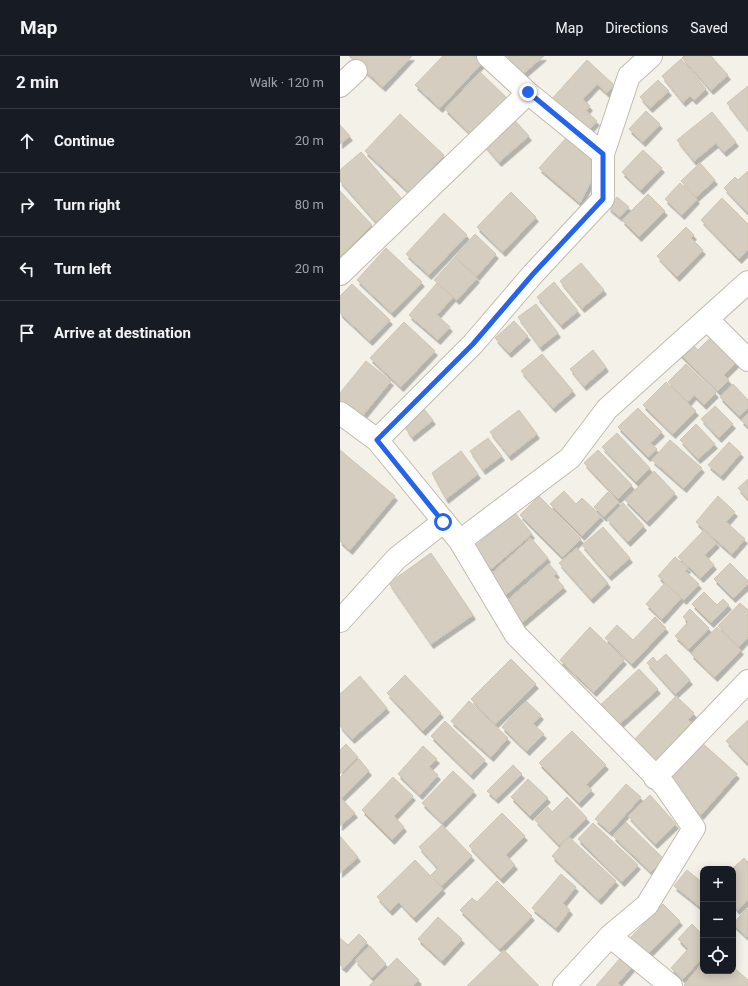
<!DOCTYPE html>
<html lang="en">
<head>
<meta charset="utf-8">
<style>
  body { margin:0; font-family:Roboto,sans-serif; background:#242831; color:#f1f3f6 }
  .controls { position:absolute; right:12px; bottom:12px; display:grid; overflow:hidden; border-radius:8px; box-shadow:0 2px 10px #0003 }
  .controls button { width:36px; height:36px; display:grid; place-items:center; padding:0; border:0; border-bottom:1px solid #363941; background:#171b24; color:#f1f3f6; font:20px sans-serif }
  .stop { position:absolute; width:12px; height:12px; margin:-9px; border:3px solid #2563eb; border-radius:50%; background:#fff }
  .stop.end { background:#2563eb; border-color:#fff; box-shadow:0 1px 4px #0008 }
  .list { margin:0; padding:0; list-style:none }
  h2 { display:flex; justify-content:space-between; align-items:center; height:52px; margin:0; padding:0 16px; font-size:17px }
  h2 small { font-size:13px; font-weight:400; color:#9ea1a6 }
  .list li { display:grid; grid-template-columns:26px 1fr auto; gap:12px; align-items:center; box-sizing:border-box; height:64px; padding:0 16px; border-top:1px solid #363941 }
  .list b { display:block; font-size:15px; white-space:nowrap }
  .list em { font-size:13px; font-style:normal; color:#9ea1a6 }
  .icon { flex:none; width:22px; height:22px; fill:none; stroke:currentColor; stroke-width:2; stroke-linecap:round; stroke-linejoin:round }
  .map { position:relative; flex:none; width:408px; height:930px; overflow:hidden }
  header { display:flex; align-items:center; gap:24px; box-sizing:border-box; height:56px; padding:0 20px; background:#171b24; border-bottom:1px solid #363941 }
  header strong { font-size:19px }
  nav { display:flex; gap:22px; margin-inline-start:auto; font-size:14px }
  main { display:flex }
  aside { flex:1; background:#171b24 }
  .map>svg:first-child { display:block }
  .building { fill:#d5cdbf; stroke:#cfc5b2; filter:url(#shadow) }
  .lines { fill:none; stroke-linecap:round; stroke-linejoin:round }
  .minor-casing { stroke:#c2bbaf; stroke-width:24 }
  .minor { stroke:#fff; stroke-width:22 }
  .route { stroke:#2563eb; stroke-width:5 }
</style>
</head>
<body>
<header>
<strong>Map</strong>
<nav><a>Map</a><a>Directions</a><a>Saved</a></nav>
</header>
<main>
<aside>
<h2>2 min<small>Walk · 120 m</small></h2>
<ul class="list">
<li><svg class="icon" aria-label="ahead" viewBox="0 0 24 24"><path d="M12 20V5M6 11l6-6 6 6"/></svg><div><b>Continue</b></div><em>20 m</em></li>
<li><svg class="icon" aria-label="right" viewBox="0 0 24 24"><path d="M7 20v-9h11M14 6l5 5-5 5"/></svg><div><b>Turn right</b></div><em>80 m</em></li>
<li><svg class="icon" aria-label="left" viewBox="0 0 24 24"><path d="M17 20v-9H6M10 6l-5 5 5 5"/></svg><div><b>Turn left</b></div><em>20 m</em></li>
<li><svg class="icon" aria-label="arrive" viewBox="0 0 24 24"><path d="M6 21V4h12l-3 4 3 4H6"/></svg><div><b>Arrive at destination</b></div></li>
</ul>
</aside>
<div class="map">
<svg width="408" height="930" viewBox="0 0 408 930">
  <defs>
    <filter id="shadow"><feDropShadow dx="2.5" dy="4.5" stdDeviation="0" flood-color="#0004"/></filter>
  </defs>
  <rect width="100%" height="100%" fill="#f4f1e9"/>
  <!-- building -->
  <path class="building" d="M 9,0 L 72,0 L 43,31 Z
    M 103,0 L 138,0 L 144,5 L 100,52 L 75,29 Z
    M 167,0 L 204,0 L 183,18 Z
    M 344,0 L 371,0 L 388,19 L 371,34 L 342,2 Z
    M 341,3 L 366,33 L 354,44 L 350,40 L 343,46 L 322,20 Z
    M 247,4 L 274,29 L 267,37 L 257,28 L 243,43 L 250,50 L 246,55 L 257,65 L 245,78 L 210,45 Z
    M 140,16 L 169,44 L 134,81 L 105,53 Z
    M 318,24 L 329,35 L 310,52 L 300,41 Z
    M 408,30 L 408,74 L 387,47 Z
    M 306,55 L 320,68 L 303,86 L 289,73 Z
    M 372,56 L 396,86 L 384,96 L 376,87 L 354,105 L 337,84 Z
    M 60,58 L 104,99 L 69,136 L 25,95 Z
    M 171,60 L 189,80 L 159,106 L 142,86 Z
    M 0,69 L 10,80 L 0,88 Z
    M 227,81 L 260,107 L 240,147 L 199,112 Z
    M 303,94 L 322,112 L 301,134 L 282,116 Z
    M 21,96 L 63,144 L 37,167 L 0,125 L 0,114 Z
    M 360,107 L 375,124 L 356,141 L 341,125 Z
    M 408,115 L 408,157 L 384,132 L 395,121 L 398,124 Z
    M 340,127 L 357,143 L 342,159 L 325,143 Z
    M 0,135 L 32,169 L 0,201 Z
    M 171,136 L 196,161 L 163,196 L 137,171 Z
    M 308,138 L 325,155 L 299,181 L 282,164 Z
    M 277,141 L 289,151 L 280,161 L 268,151 Z
    M 382,142 L 408,168 L 408,194 L 399,203 L 361,164 Z
    M 104,157 L 127,179 L 89,219 L 66,198 Z
    M 346,171 L 354,179 L 351,182 L 363,194 L 337,221 L 317,200 Z
    M 135,178 L 156,198 L 137,220 L 115,201 Z
    M 46,192 L 82,226 L 52,257 L 17,224 Z
    M 115,201 L 137,222 L 117,244 L 94,224 Z
    M 241,207 L 264,234 L 242,252 L 220,225 Z
    M 214,226 L 238,255 L 221,269 L 197,241 Z
    M 97,227 L 113,241 L 97,259 L 110,271 L 98,284 L 69,259 Z
    M 12,228 L 50,264 L 30,285 L 0,257 L 0,240 Z
    M 196,248 L 218,277 L 200,291 L 178,261 Z
    M 174,265 L 188,280 L 169,297 L 155,282 Z
    M 64,266 L 95,295 L 61,331 L 30,302 Z
    M 371,281 L 397,306 L 384,319 L 389,324 L 378,335 L 337,295 L 348,284 L 358,294 Z
    M 253,294 L 266,311 L 244,330 L 230,313 Z
    M 202,298 L 233,335 L 213,352 L 181,315 Z
    M 26,305 L 51,325 L 20,363 L 0,346 L 0,337 Z
    M 346,308 L 376,337 L 364,349 L 354,339 L 348,346 L 328,326 Z
    M 326,326 L 356,355 L 333,378 L 303,349 Z
    M 393,328 L 408,344 L 408,352 L 399,360 L 380,341 Z
    M 375,350 L 393,368 L 379,382 L 361,363 Z
    M 83,352 L 93,364 L 72,381 L 66,373 L 69,365 Z
    M 298,352 L 322,376 L 310,387 L 317,393 L 308,401 L 278,371 Z
    M 179,354 L 197,378 L 169,400 L 150,376 Z
    M 408,357 L 408,371 L 401,364 Z
    M 356,368 L 375,388 L 358,403 L 340,384 Z
    M 277,377 L 310,412 L 296,426 L 262,391 Z
    M 148,382 L 162,400 L 143,414 L 130,395 Z
    M 330,384 L 362,412 L 344,432 L 312,404 Z
    M 389,386 L 401,397 L 381,420 L 368,409 Z
    M 0,394 L 55,440 L 10,494 L 0,485 Z
    M 258,394 L 292,429 L 278,443 L 244,407 Z
    M 121,395 L 138,418 L 106,443 L 92,417 Z
    M 314,415 L 335,437 L 307,466 L 285,444 Z
    M 408,423 L 408,443 L 398,432 Z
    M 224,435 L 236,448 L 242,442 L 261,460 L 242,480 L 210,448 Z
    M 268,436 L 279,446 L 264,461 L 254,451 Z
    M 199,440 L 241,483 L 222,501 L 180,459 Z
    M 378,440 L 395,456 L 386,466 L 405,483 L 392,498 L 356,466 Z
    M 283,447 L 304,470 L 288,486 L 267,463 Z
    M 175,457 L 192,478 L 145,518 L 130,494 Z
    M 263,471 L 290,502 L 269,520 L 242,489 Z
    M 364,474 L 377,487 L 365,499 L 374,509 L 361,522 L 338,501 Z
    M 191,482 L 208,502 L 161,543 L 144,524 Z
    M 237,492 L 268,527 L 251,543 L 219,507 Z
    M 91,497 L 133,559 L 91,588 L 49,527 Z
    M 335,501 L 348,512 L 345,515 L 359,528 L 344,544 L 318,520 Z
    M 390,507 L 408,525 L 408,528 L 393,542 L 374,523 Z
    M 209,508 L 217,517 L 214,520 L 224,531 L 178,570 L 161,550 Z
    M 325,527 L 341,542 L 322,563 L 306,548 Z
    M 364,536 L 377,549 L 383,543 L 389,549 L 371,567 L 352,548 Z
    M 400,547 L 408,554 L 408,581 L 399,591 L 378,570 Z
    M 350,553 L 369,572 L 349,593 L 335,580 L 348,566 L 343,561 Z
    M 315,561 L 326,572 L 292,608 L 265,582 L 277,569 L 293,584 Z
    M 250,571 L 284,604 L 254,636 L 220,604 Z
    M 377,571 L 401,594 L 375,621 L 351,598 Z
    M 326,598 L 350,624 L 335,638 L 307,607 L 313,601 L 317,606 Z
    M 171,603 L 196,628 L 155,668 L 131,643 Z
    M 299,613 L 318,633 L 274,673 L 256,653 Z
    M 65,619 L 101,657 L 83,675 L 47,637 Z
    M 20,620 L 47,652 L 12,683 L 0,670 L 0,638 Z
    M 336,640 L 354,657 L 348,664 L 359,674 L 322,713 L 293,685 Z
    M 129,645 L 168,682 L 151,701 L 111,665 Z
    M 186,645 L 201,659 L 193,668 L 204,678 L 187,695 L 162,671 Z
    M 408,664 L 408,708 L 386,685 Z
    M 105,665 L 145,704 L 131,719 L 91,680 Z
    M 232,675 L 266,709 L 246,729 L 252,734 L 239,747 L 199,707 Z
    M 361,686 L 397,718 L 361,759 L 325,728 Z
    M 6,688 L 18,701 L 0,718 L 0,694 Z
    M 83,690 L 97,703 L 89,711 L 98,719 L 80,739 L 58,718 Z
    M 19,703 L 29,715 L 1,742 L 15,757 L 0,770 L 0,721 Z
    M 173,709 L 182,718 L 156,743 L 147,735 Z
    M 113,715 L 134,735 L 103,767 L 82,747 Z
    M 53,721 L 73,740 L 54,760 L 64,771 L 52,784 L 22,754 Z
    M 188,723 L 208,742 L 190,760 L 171,741 Z
    M 286,728 L 301,741 L 270,776 L 255,763 Z
    M 310,739 L 336,768 L 315,788 L 288,760 Z
    M 227,741 L 247,762 L 219,789 L 195,764 L 208,751 L 212,756 Z
    M 162,757 L 185,780 L 166,799 L 175,809 L 161,823 L 129,790 Z
    M 286,766 L 324,803 L 311,816 L 273,780 Z
    M 253,767 L 298,809 L 282,826 L 238,783 Z
    M 102,769 L 132,800 L 101,830 L 91,819 L 98,812 L 79,791 Z
    M 0,780 L 18,801 L 0,817 Z
    M 229,781 L 276,825 L 259,844 L 212,800 Z
    M 404,802 L 408,806 L 408,844 L 397,854 L 393,849 L 392,813 Z
    M 75,804 L 103,833 L 74,862 L 59,846 L 50,855 L 37,841 Z
    M 347,814 L 363,827 L 363,853 L 334,830 Z
    M 221,818 L 236,831 L 223,847 L 230,854 L 216,872 L 192,852 Z
    M 157,825 L 192,860 L 160,893 L 120,854 L 132,842 L 137,846 Z
    M 323,848 L 340,865 L 306,900 L 289,883 Z
    M 406,853 L 408,854 L 407,881 L 393,868 Z
    M 98,861 L 122,883 L 102,905 L 78,883 Z
    M 352,868 L 363,879 L 363,901 L 343,923 L 331,912 L 348,893 L 338,883 Z
    M 19,878 L 27,886 L 4,912 L 0,909 L 0,882 L 8,889 Z
    M 30,890 L 46,908 L 32,922 L 15,904 Z
    M 164,894 L 199,930 L 127,930 Z
    M 282,900 L 293,910 L 278,927 L 281,930 L 256,930 Z
    M 57,902 L 79,924 L 73,930 L 29,930 Z
    M 363,906 L 363,915 L 393,915 L 393,911 L 408,924 L 408,930 L 345,930 L 344,929 Z"/>
  <g class="lines">
    <defs>
      <path id="minor" d="M 148,0 L 188,37 L 263,98
        M 0,30 L 16,15
        M 0,218 L 188,37
        M 367,263 L 408,304
        M 0,357 L 37,384 L 120,485 L 176,579 L 324,729 L 354,772 L 307,849 L 270,880 L 224,930
        M 37,384 L 133,288 L 193,218 L 263,143 L 263,98 L 289,20 L 311,0
        M 120,485 L 230,402 L 267,353 L 408,226
        M 0,565 L 57,502 L 103,466
        M 315,722 L 408,625
        M 270,880 L 331,930"/>
    </defs>
    <!-- minor casing -->
    <use href="#minor" class="minor-casing"/>
    <!-- minor -->
    <use href="#minor" class="minor"/>
  </g>
  <g class="lines">
    <!-- route -->
    <path class="route" d="M 103,466 L 37,384 L 133,288 L 193,218 L 263,143 L 263,98 L 188,36"/>
  </g>
</svg>
<div class="controls">
<button>+</button>
<button>−</button>
<button><svg class="icon" aria-label="locate" viewBox="0 0 24 24"><circle cx="12" cy="12" r="6"/><path d="M12 2v4M12 18v4M2 12h4M18 12h4"/></svg></button>
</div>
<div class="stop" style="left:103px;top:466px"></div>
<div class="stop end" style="left:188px;top:36px"></div>
</div>
</main>
</body>
</html>
